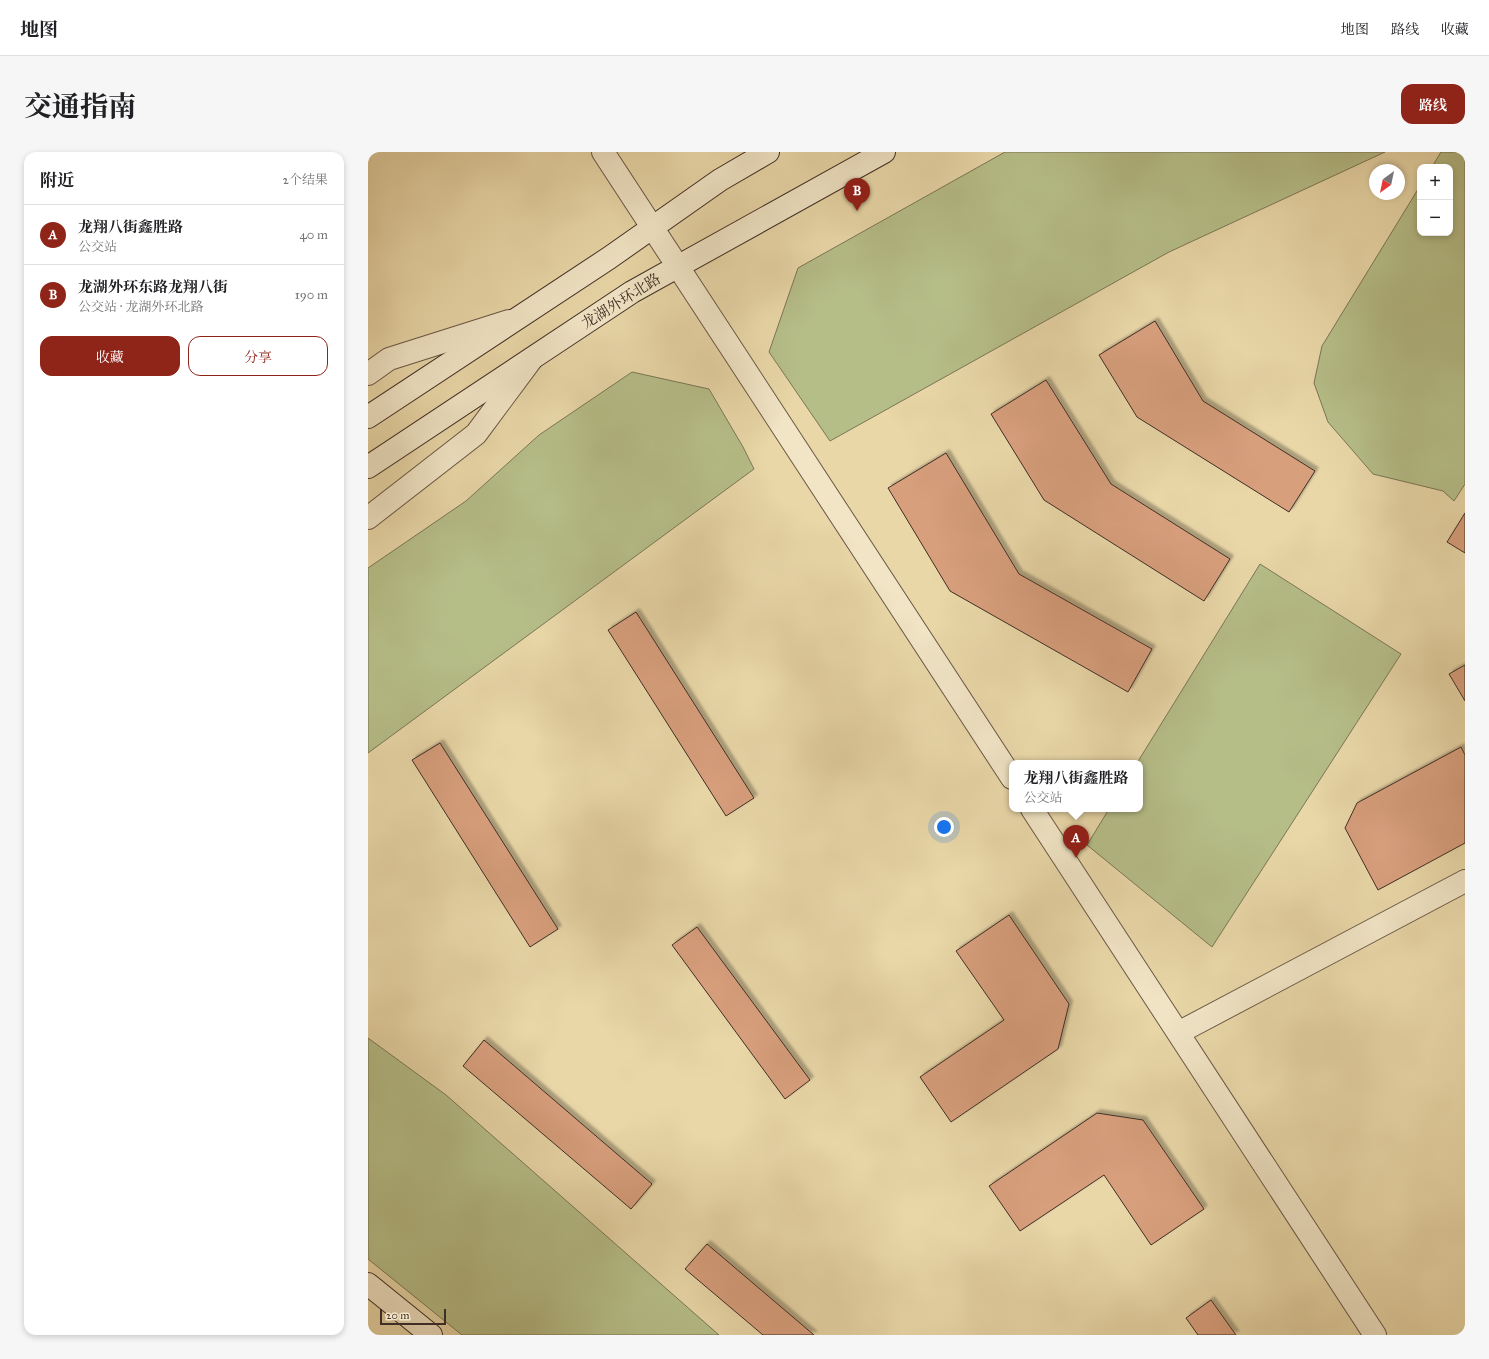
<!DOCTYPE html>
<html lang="zh">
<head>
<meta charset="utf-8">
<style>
  body { margin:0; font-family:"IM FELL Great Primer","Noto Serif SC",serif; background:#f6f6f6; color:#202124 }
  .controls { position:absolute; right:12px; top:12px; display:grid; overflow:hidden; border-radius:8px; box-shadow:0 2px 6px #0003 }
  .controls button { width:36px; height:36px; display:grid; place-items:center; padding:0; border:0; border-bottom:1px solid #e0e0e0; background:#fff; color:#202124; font:20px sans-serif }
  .compass { position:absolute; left:1001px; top:12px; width:36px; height:36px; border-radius:50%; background:#fff; box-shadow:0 2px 6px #0003; rotate:213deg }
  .scale { position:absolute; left:12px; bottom:10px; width:66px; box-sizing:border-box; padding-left:4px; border:2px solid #402e26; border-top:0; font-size:11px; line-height:14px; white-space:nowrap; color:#402e26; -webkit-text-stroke:3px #f1e5c6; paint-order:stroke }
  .you { position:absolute; left:576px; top:675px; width:14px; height:14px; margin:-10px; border:3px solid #fff; border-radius:50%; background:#1a73e8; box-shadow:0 0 0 6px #1a73e833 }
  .badge { display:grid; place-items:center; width:26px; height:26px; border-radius:50%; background:#8f2418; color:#fff; font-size:13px; font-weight:700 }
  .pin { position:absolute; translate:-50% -33px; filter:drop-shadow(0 1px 2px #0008) }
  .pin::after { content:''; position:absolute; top:21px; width:14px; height:12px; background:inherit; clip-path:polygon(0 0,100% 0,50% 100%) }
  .popup { position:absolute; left:641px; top:608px; width:134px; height:52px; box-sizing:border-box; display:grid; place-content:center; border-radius:8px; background:#fff; filter:drop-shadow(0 1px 3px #0005); font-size:13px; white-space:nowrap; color:#757577 }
  .popup b { font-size:15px; color:#202124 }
  .popup::after { content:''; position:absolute; left:50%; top:100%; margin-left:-8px; border:8px solid transparent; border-top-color:#fff }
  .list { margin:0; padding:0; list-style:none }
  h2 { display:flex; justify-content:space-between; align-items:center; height:52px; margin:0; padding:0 16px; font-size:17px }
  h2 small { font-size:13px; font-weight:400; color:#757577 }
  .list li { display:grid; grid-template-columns:26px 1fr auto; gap:12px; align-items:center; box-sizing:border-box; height:60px; padding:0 16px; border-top:1px solid #e0e0e0 }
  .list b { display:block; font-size:15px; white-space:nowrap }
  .list p { margin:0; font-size:13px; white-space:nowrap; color:#757577 }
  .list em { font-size:13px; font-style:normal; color:#757577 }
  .actions { display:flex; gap:8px; padding:12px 16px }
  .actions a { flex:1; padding:9px 0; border:1px solid #8f2418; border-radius:12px; text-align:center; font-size:14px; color:#8f2418 }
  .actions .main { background:#8f2418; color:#fff }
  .map { position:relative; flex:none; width:1097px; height:1183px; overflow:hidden; border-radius:12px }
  header { display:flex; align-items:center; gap:24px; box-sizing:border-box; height:56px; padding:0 20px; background:#fff; border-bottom:1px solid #e0e0e0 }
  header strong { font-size:19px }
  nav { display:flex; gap:22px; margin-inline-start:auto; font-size:14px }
  .intro { display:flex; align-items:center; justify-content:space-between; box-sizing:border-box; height:96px; padding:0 24px }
  h1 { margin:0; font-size:28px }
  .button { padding:10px 18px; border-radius:12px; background:#8f2418; color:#fff; font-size:14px; font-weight:700 }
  main { display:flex; gap:24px; padding:0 24px }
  aside { flex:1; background:#fff; border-radius:12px; box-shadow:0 2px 6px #0003 }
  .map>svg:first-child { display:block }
  .green { fill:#b6be88; stroke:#7b7657 }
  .building { fill:#d89f7d; stroke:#402e26; filter:url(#shadow) }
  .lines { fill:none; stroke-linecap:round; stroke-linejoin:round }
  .street-casing { stroke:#6a5846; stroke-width:24 }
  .secondary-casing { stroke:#402e26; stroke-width:24 }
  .street { stroke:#f1e5c6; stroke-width:22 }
  .secondary { stroke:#f1e5c6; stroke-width:22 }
  .labels { text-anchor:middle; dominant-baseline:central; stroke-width:3.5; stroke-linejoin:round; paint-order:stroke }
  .street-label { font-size:15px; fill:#402e26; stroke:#f1e5c6 }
</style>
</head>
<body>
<header>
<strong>地图</strong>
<nav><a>地图</a><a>路线</a><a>收藏</a></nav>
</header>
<div class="intro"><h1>交通指南</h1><a class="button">路线</a></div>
<main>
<aside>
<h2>附近<small>2个结果</small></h2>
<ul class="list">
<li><span class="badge">A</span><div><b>龙翔八街鑫胜路</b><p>公交站</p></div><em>40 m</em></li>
<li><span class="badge">B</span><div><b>龙湖外环东路龙翔八街</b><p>公交站 · 龙湖外环北路</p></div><em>190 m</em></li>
</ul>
<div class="actions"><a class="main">收藏</a><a>分享</a></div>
</aside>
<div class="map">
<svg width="1097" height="1183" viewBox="0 0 1097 1183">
  <defs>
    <filter id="shadow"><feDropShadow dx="3.5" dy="-3.5" stdDeviation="1" flood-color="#0004"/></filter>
  </defs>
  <rect width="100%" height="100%" fill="#e9d7a8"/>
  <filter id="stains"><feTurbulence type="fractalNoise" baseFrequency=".005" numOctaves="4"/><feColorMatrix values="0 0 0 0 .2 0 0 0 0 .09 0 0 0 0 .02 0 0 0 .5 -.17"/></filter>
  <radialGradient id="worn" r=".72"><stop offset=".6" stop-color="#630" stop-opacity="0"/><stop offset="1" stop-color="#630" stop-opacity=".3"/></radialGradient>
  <!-- green -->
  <path class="green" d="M 637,0 L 1017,0 L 801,100 L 462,289 L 401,200 L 430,116 Z
    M 1073,0 L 1097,0 L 1097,332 L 1086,349 L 1075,339 L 1005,322 L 960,270 L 946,231 L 954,194 L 1052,34 L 1052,81 L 1082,81 L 1082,15 L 1064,15 Z
    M 264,220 L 341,237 L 375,295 L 386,317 L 0,601 L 0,416 L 98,349 L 171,283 Z
    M 892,412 L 1033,502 L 844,795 L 719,693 L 741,657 L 772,657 L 772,611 L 769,611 Z
    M 0,886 L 78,943 L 351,1183 L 94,1183 L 0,1107 Z"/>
  <!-- building -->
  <path class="building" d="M 787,169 L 835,249 L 947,319 L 921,360 L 769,265 L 731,203 Z
    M 678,228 L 743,332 L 862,407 L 836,449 L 676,348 L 623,262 Z
    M 578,301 L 651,422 L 784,497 L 760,540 L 582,439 L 520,336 Z
    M 1097,361 L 1097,401 L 1079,390 Z
    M 268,460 L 386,646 L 358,664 L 240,478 Z
    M 1097,513 L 1097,549 L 1081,522 Z
    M 72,591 L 190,777 L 162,795 L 44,608 Z
    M 1093,595 L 1097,603 L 1097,691 L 1010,738 L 977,676 L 989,651 Z
    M 641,763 L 701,852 L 690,897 L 583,970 L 552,925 L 636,868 L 588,799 Z
    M 329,775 L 442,928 L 417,947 L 304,793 Z
    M 116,888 L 284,1032 L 263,1057 L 95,914 Z
    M 729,961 L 775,968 L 836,1057 L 783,1093 L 736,1023 L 652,1079 L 621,1034 Z
    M 339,1092 L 446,1183 L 395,1183 L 317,1117 Z
    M 843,1148 L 868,1183 L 830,1183 L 818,1166 Z"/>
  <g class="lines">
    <defs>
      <path id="street" d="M 235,0 L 644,626
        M 0,222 L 21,207 L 141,169
        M 0,366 L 108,282 L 163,208
        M 664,657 L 1007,1183
        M 810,881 L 1097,729"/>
      <path id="secondary" d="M 0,265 L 241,106 L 352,28 L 400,0
        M 0,315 L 264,140 L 516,0
        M 0,1132 L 63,1183"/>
    </defs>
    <!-- street casing -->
    <use href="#street" class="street-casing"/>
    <!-- secondary casing -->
    <use href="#secondary" class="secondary-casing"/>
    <!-- street -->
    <use href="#street" class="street"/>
    <!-- secondary -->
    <use href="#secondary" class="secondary"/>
  </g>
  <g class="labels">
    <!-- street labels -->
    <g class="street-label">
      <text transform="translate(253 149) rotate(-32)">龙湖外环北路</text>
    </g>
  </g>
  <rect width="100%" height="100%" filter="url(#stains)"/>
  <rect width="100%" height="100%" fill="url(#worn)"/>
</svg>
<div class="controls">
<button>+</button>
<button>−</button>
</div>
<svg class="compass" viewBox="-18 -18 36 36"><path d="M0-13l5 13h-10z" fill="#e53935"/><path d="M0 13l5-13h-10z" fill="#757577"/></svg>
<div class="scale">20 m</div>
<div class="you"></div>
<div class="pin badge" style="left:708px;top:706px">A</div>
<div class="popup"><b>龙翔八街鑫胜路</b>公交站</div>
<div class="pin badge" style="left:489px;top:59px">B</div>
</div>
</main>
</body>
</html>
